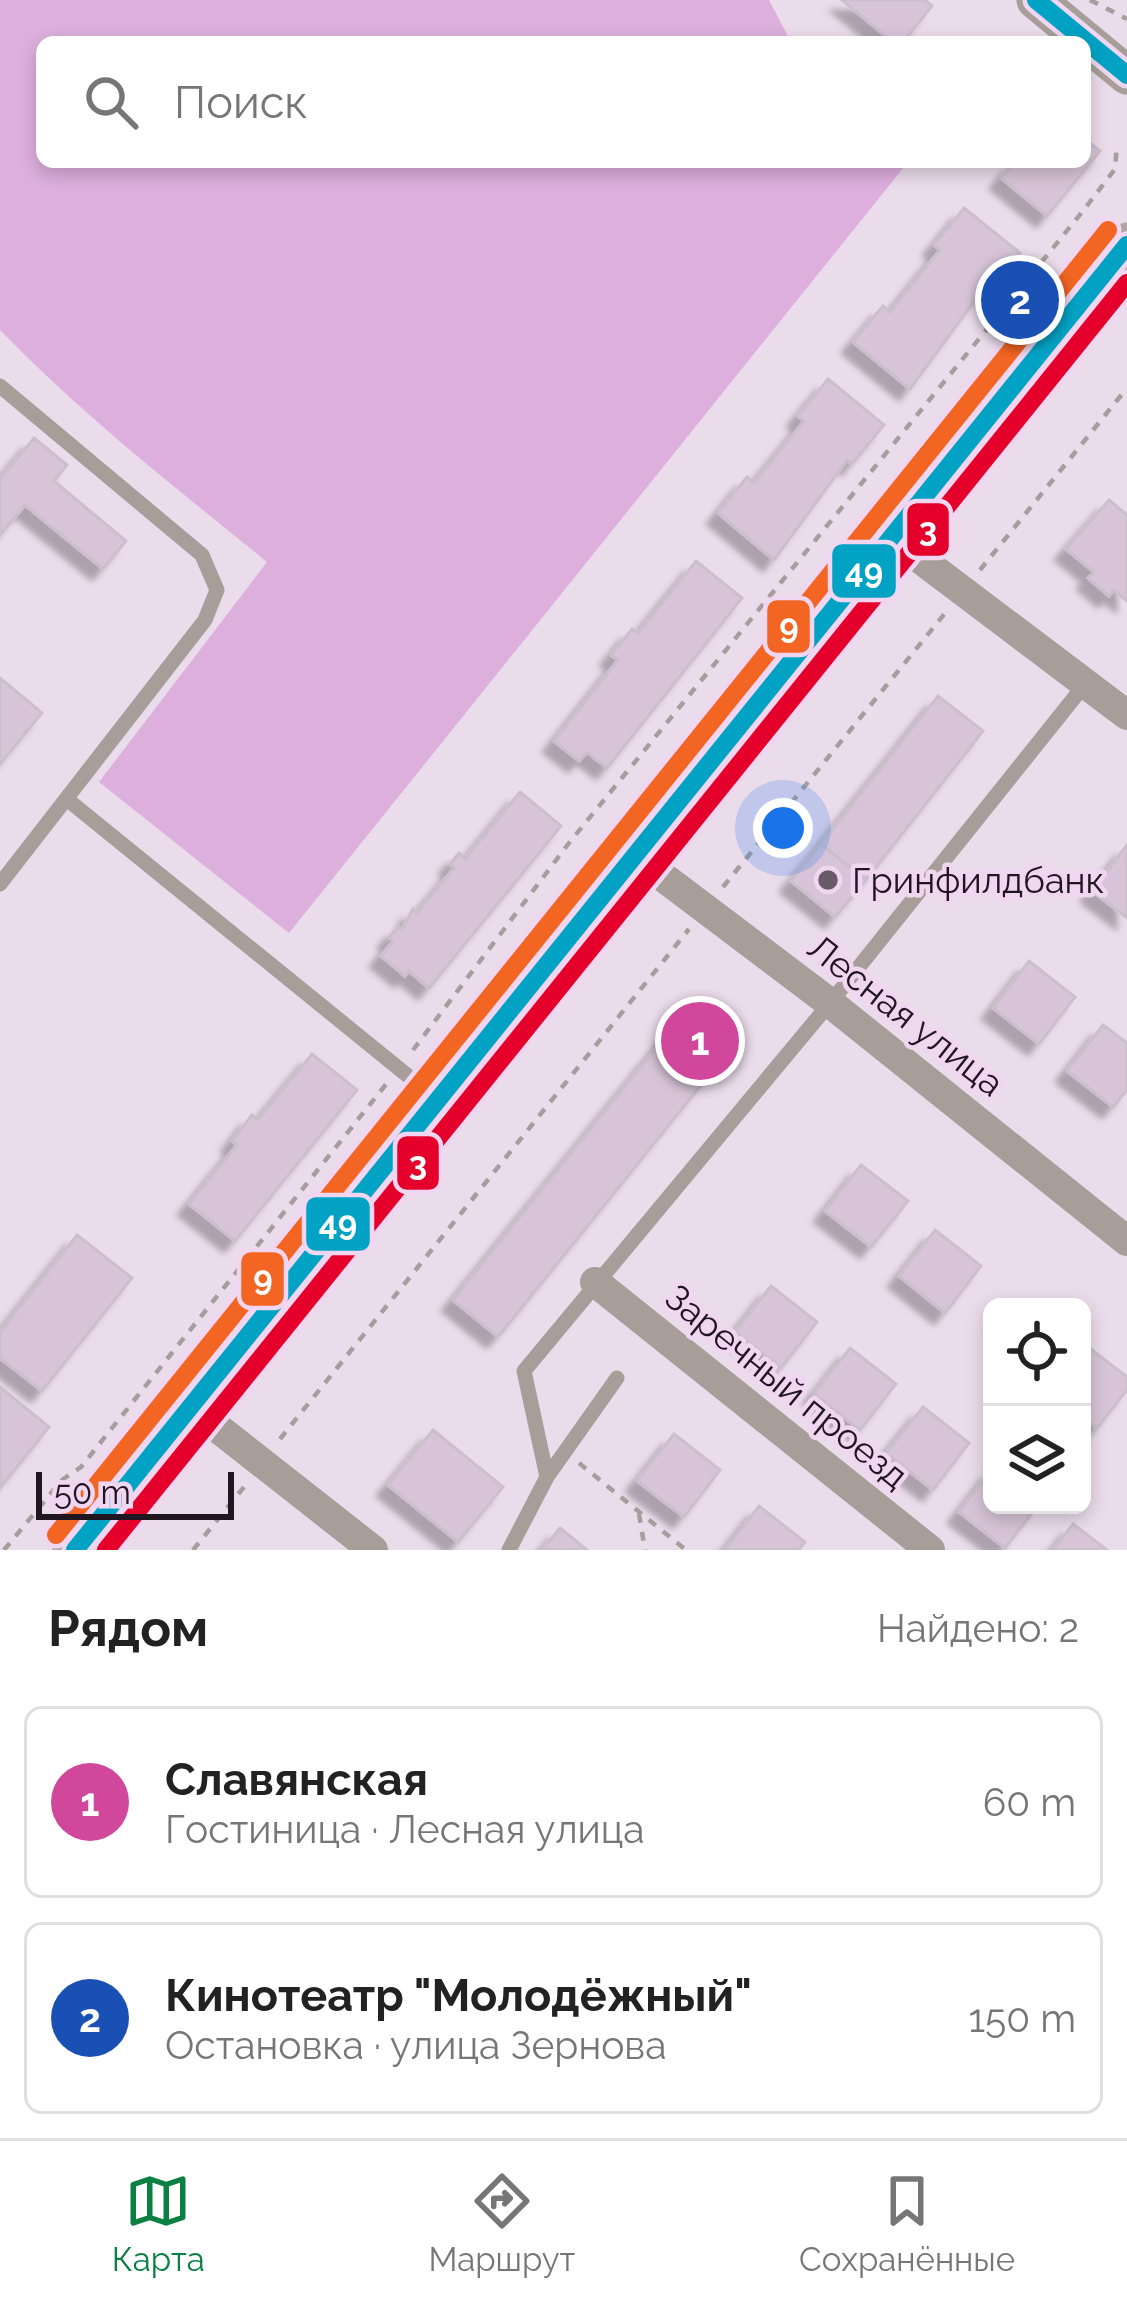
<!DOCTYPE html>
<html lang="ru">
<head>
<meta charset="utf-8">
<style>
  body { margin:0; font-family:Raleway,sans-serif; background:#f2f2f2; color:#222 }
  .controls { position:absolute; right:36px; bottom:36px; display:grid; overflow:hidden; border-radius:18px; box-shadow:0 6px 18px #0003 }
  .controls button { width:108px; height:108px; display:grid; place-items:center; padding:0; border:0; border-bottom:3px solid #e0e0e0; background:#fff; color:#222; font:60px sans-serif }
  .scale { position:absolute; left:36px; bottom:30px; width:198px; box-sizing:border-box; padding-left:12px; border:6px solid #201620; border-top:0; font-size:33px; line-height:42px; white-space:nowrap; color:#201620; -webkit-text-stroke:9px #f1d6f1; paint-order:stroke }
  .you { position:absolute; left:783px; top:828px; width:42px; height:42px; margin:-30px; border:9px solid #fff; border-radius:50%; background:#1a73e8; box-shadow:0 0 0 18px #1a73e833 }
  .badge { display:grid; place-items:center; width:78px; height:78px; border-radius:50%; background:#0b8043; color:#fff; font-size:39px; font-weight:700 }
  .pin { position:absolute; translate:-50% -50%; border:6px solid #fff; box-shadow:0 3px 12px #0006 }
  .list { margin:0; padding:0; list-style:none }
  h2 { display:flex; justify-content:space-between; align-items:center; height:156px; margin:0; padding:0 48px; font-size:51px }
  h2 small { font-size:39px; font-weight:400; color:#767676 }
  .list li { display:grid; grid-template-columns:78px 1fr auto; gap:36px; align-items:center; box-sizing:border-box; height:192px; margin:0 24px 24px; padding:0 24px; border:3px solid #e0e0e0; border-radius:18px }
  .list b { display:block; font-size:45px; white-space:nowrap }
  .list p { margin:0; font-size:39px; white-space:nowrap; color:#767676 }
  .list em { font-size:39px; font-style:normal; color:#767676 }
  .icon { flex:none; width:66px; height:66px; fill:none; stroke:currentColor; stroke-width:2; stroke-linecap:round; stroke-linejoin:round }
  .map { position:relative; flex:none; width:1127px; height:1550px; overflow:hidden }
  .search { position:absolute; background:#fff; box-shadow:0 6px 18px #0003; left:36px; right:36px; top:36px; height:132px; display:flex; align-items:center; gap:30px; box-sizing:border-box; padding:0 42px; border-radius:18px; color:#767676; font-size:45px }
  .sheet { height:588px; background:#fff }
  nav { display:flex; justify-content:space-around; align-items:center; box-sizing:border-box; height:168px; border-top:3px solid #e0e0e0; background:#fff; font-size:33px; color:#767676 }
  nav a { display:grid; justify-items:center; gap:6px }
  nav .on { color:#0b8043 }
  .map>svg:first-child { display:block }
  .forest { fill:#dcafdd }
  .building { fill:#d7c4d8; stroke:#cbbfcc; stroke-width:3; filter:url(#shadow) }
  .lines { fill:none; stroke-linecap:round; stroke-linejoin:round }
  .path { stroke:#a69e9c; stroke-width:4.5; stroke-dasharray:9 9; stroke-linecap:butt }
  .service { stroke:#a79e99; stroke-width:15 }
  .minor { stroke:#a79e99; stroke-width:30 }
  .tertiary { stroke:#a79e99; stroke-width:39 }
  .secondary { stroke:#b1a6a4; stroke-width:45 }
  .bus-1-casing { stroke:#f1d6f1; stroke-width:27 }
  .bus-2-casing { stroke:#f1d6f1; stroke-width:27 }
  .bus-3-casing { stroke:#f1d6f1; stroke-width:27 }
  .bus-1 { stroke:#02a2c5; stroke-width:18 }
  .bus-2 { stroke:#e4002b; stroke-width:18 }
  .bus-3 { stroke:#f26522; stroke-width:18 }
  .poi-dot { fill:#675b67; stroke:#f1d6f1; stroke-width:4.5 }
  .labels { text-anchor:middle; dominant-baseline:central; stroke-width:9; stroke-linejoin:round; paint-order:stroke }
  .poi-label { font-size:36px; fill:#201620; stroke:#f1d6f1; text-anchor:start }
  .street-label { font-size:36px; fill:#201620; stroke:#f1d6f1 }
  .line-badge { stroke:#f1d6f1; stroke-width:4.5 }
  .badge-label { font-size:33px; text-anchor:middle; font-weight:bold; fill:#fff }
</style>
</head>
<body>
<div class="map">
<svg width="1127" height="1550" viewBox="0 0 1127 1550">
  <defs>
    <filter id="shadow"><feDropShadow dx="-11" dy="11" stdDeviation="3" flood-color="#0004"/></filter>
  </defs>
  <rect width="100%" height="100%" fill="#ebdceb"/>
  <!-- forest -->
  <path class="forest" d="M 0,0 L 769,0 L 791,42 L 42,42 L 42,162 L 908,162 L 289,933 L 99,782 L 267,562 C 175,487 82,415 0,330 Z"/>
  <!-- building -->
  <path class="building" d="M 842,0 L 925,0 L 932,6 L 903,42 L 893,42 Z
    M 1085,139 L 1100,151 L 1047,216 L 1001,178 L 1014,162 L 1085,162 Z
    M 964,208 L 1020,253 L 988,293 L 983,289 L 910,389 L 853,342 L 883,306 L 890,312 L 940,250 L 934,245 Z
    M 828,379 L 884,425 L 852,464 L 847,460 L 774,560 L 718,513 L 747,477 L 754,483 L 804,421 L 798,416 Z
    M 34,438 L 67,465 L 54,481 L 126,541 L 103,569 L 25,505 L 0,535 L 0,479 Z
    M 1109,500 L 1127,515 L 1127,601 L 1114,590 L 1109,596 L 1088,578 L 1094,572 L 1066,549 Z
    M 696,561 L 742,598 L 607,768 L 587,752 L 579,761 L 554,741 L 618,660 L 611,655 L 632,629 L 638,633 Z
    M 0,678 L 42,713 L 0,764 Z
    M 938,696 L 983,731 L 866,880 L 821,844 Z
    M 520,792 L 561,826 L 429,988 L 409,971 L 405,976 L 381,956 L 393,941 L 389,937 L 398,927 L 402,930 L 413,909 L 417,913 L 454,868 L 450,864 L 459,853 L 465,859 Z
    M 821,844 L 866,880 L 835,917 L 791,881 Z
    M 1127,845 L 1127,918 L 1092,891 Z
    M 1029,961 L 1075,997 L 1039,1044 L 993,1008 Z
    M 694,1002 L 739,1038 L 706,1079 L 660,1043 Z
    M 1103,1025 L 1127,1043 L 1127,1090 L 1113,1107 L 1067,1071 Z
    M 660,1043 L 706,1079 L 498,1337 L 453,1300 Z
    M 312,1054 L 357,1090 L 235,1241 L 189,1204 L 237,1145 L 232,1141 L 252,1115 L 258,1120 Z
    M 861,1165 L 908,1201 L 871,1247 L 825,1211 Z
    M 935,1230 L 981,1266 L 945,1313 L 899,1276 Z
    M 77,1235 L 132,1278 L 42,1391 L 0,1358 L 0,1332 Z
    M 771,1286 L 817,1322 L 781,1368 L 735,1332 Z
    M 1087,1346 L 1127,1377 L 1127,1390 L 1097,1428 L 1082,1416 L 1082,1352 Z
    M 850,1348 L 896,1384 L 860,1430 L 814,1394 Z
    M 0,1387 L 49,1427 L 0,1488 Z
    M 923,1407 L 969,1443 L 933,1490 L 886,1453 Z
    M 433,1430 L 503,1487 L 458,1542 L 388,1485 Z
    M 674,1434 L 720,1470 L 684,1517 L 637,1481 Z
    M 992,1469 L 992,1505 L 1038,1505 L 1005,1548 L 959,1512 Z
    M 759,1506 L 805,1542 L 799,1550 L 725,1550 Z
    M 1073,1524 L 1107,1550 L 1053,1550 Z
    M 560,1528 L 587,1550 L 542,1550 Z"/>
  <g class="lines">
    <!-- path -->
    <path class="path" d="M 1090,0 L 1127,19
      M 980,570 L 1127,388
      M 723,887 L 946,612
      M 413,1050 L 569,843 L 1083,211 L 1115,169 L 1117,144
      M 280,1439 L 689,929
      M 579,1463 L 686,1550
      M 639,1514 L 645,1550
      M 4,1550 L 62,1480 L 81,1467 L 387,1083
      M 193,1550 L 244,1487"/>
    <!-- service -->
    <path class="service" d="M 0,386 L 202,555 L 217,590 L 205,620 L 0,884
      M 68,800 L 434,1097
      M 547,1477 L 617,1378
      M 509,1550 L 547,1477 L 524,1371 L 830,1003 L 1086,683"/>
    <!-- minor -->
    <path class="minor" d="M 890,536 L 1127,715
      M 634,855 L 830,1003 L 1127,1241
      M 595,1282 L 930,1550
      M 191,1407 L 373,1550"/>
    <!-- tertiary -->
    <path class="tertiary" d="M 1036,0 L 1127,75"/>
    <!-- secondary -->
    <path class="secondary" d="M 75,1550 L 1127,245"/>
    <defs>
      <path id="bus-1" d="M 1036,0 L 1127,75
        M 75,1550 L 1127,245"/>
      <path id="bus-2" d="M 106,1550 L 1127,283"/>
      <path id="bus-3" d="M 56,1535 L 1108,230"/>
    </defs>
    <!-- bus-1 casing -->
    <use href="#bus-1" class="bus-1-casing"/>
    <!-- bus-2 casing -->
    <use href="#bus-2" class="bus-2-casing"/>
    <!-- bus-3 casing -->
    <use href="#bus-3" class="bus-3-casing"/>
    <!-- bus-1 -->
    <use href="#bus-1" class="bus-1"/>
    <!-- bus-2 -->
    <use href="#bus-2" class="bus-2"/>
    <!-- bus-3 -->
    <use href="#bus-3" class="bus-3"/>
  </g>
  <!-- markers -->
  <circle class="poi-dot" cx="828" cy="880" r="12"/>
  <g class="labels">
    <!-- poi labels -->
    <g class="poi-label">
      <text x="852" y="880">Гринфилдбанк</text>
    </g>
    <!-- street labels -->
    <g class="street-label">
      <text transform="translate(906 1015) rotate(38)">Лесная улица</text>
      <text transform="translate(787 1386) rotate(39)">Заречный проезд</text>
    </g>
  </g>
  <g class="line-badge">
    <rect x="905" y="501" width="46" height="57" rx="12" fill="#e4002b"/>
    <rect x="830" y="542" width="68" height="58" rx="12" fill="#02a2c5"/>
    <rect x="765" y="598" width="47" height="57" rx="12" fill="#f26522"/>
    <rect x="395" y="1134" width="46" height="58" rx="12" fill="#e4002b"/>
    <rect x="304" y="1195" width="68" height="58" rx="12" fill="#02a2c5"/>
    <rect x="239" y="1250" width="47" height="58" rx="12" fill="#f26522"/>
  </g>
  <g class="badge-label">
    <text x="928" y="541">3</text>
    <text x="864" y="583">49</text>
    <text x="789" y="638">9</text>
    <text x="418" y="1175">3</text>
    <text x="338" y="1235">49</text>
    <text x="263" y="1290">9</text>
  </g>
</svg>
<div class="controls">
<button><svg class="icon" aria-label="locate" viewBox="0 0 24 24"><circle cx="12" cy="12" r="6"/><path d="M12 2v4M12 18v4M2 12h4M18 12h4"/></svg></button>
<button><svg class="icon" aria-label="layers" viewBox="0 0 24 24"><path d="M12 4l9 5-9 5-9-5zM3 14l9 5 9-5"/></svg></button>
</div>
<div class="scale">50 m</div>
<div class="you"></div>
<div class="pin badge" style="left:700px;top:1041px;background:#d1479c">1</div>
<div class="pin badge" style="left:1020px;top:300px;background:#1a4fb4">2</div>
<div class="search"><svg class="icon" aria-label="search" viewBox="0 0 24 24"><circle cx="10" cy="10" r="6"/><path d="M15 15l6 6"/></svg>Поиск</div>
</div>
<section class="sheet">
<h2>Рядом<small>Найдено: 2</small></h2>
<ul class="list">
<li><span class="badge" style="background:#d1479c">1</span><div><b>Славянская</b><p>Гостиница · Лесная улица</p></div><em>60 m</em></li>
<li><span class="badge" style="background:#1a4fb4">2</span><div><b>Кинотеатр &quot;Молодёжный&quot;</b><p>Остановка · улица Зернова</p></div><em>150 m</em></li>
</ul>
</section>
<nav>
<a class="on"><svg class="icon" aria-label="map" viewBox="0 0 24 24"><path d="M3 6l6-2 6 2 6-2v14l-6 2-6-2-6 2zM9 4v14M15 6v14"/></svg>Карта</a>
<a><svg class="icon" aria-label="directions" viewBox="0 0 24 24"><path d="M12 3l9 9-9 9-9-9zM9 14v-3h6M13 9l2 2-2 2"/></svg>Маршрут</a>
<a><svg class="icon" aria-label="saved" viewBox="0 0 24 24"><path d="M7 4h10v16l-5-4-5 4z"/></svg>Сохранённые</a>
</nav>
</body>
</html>
